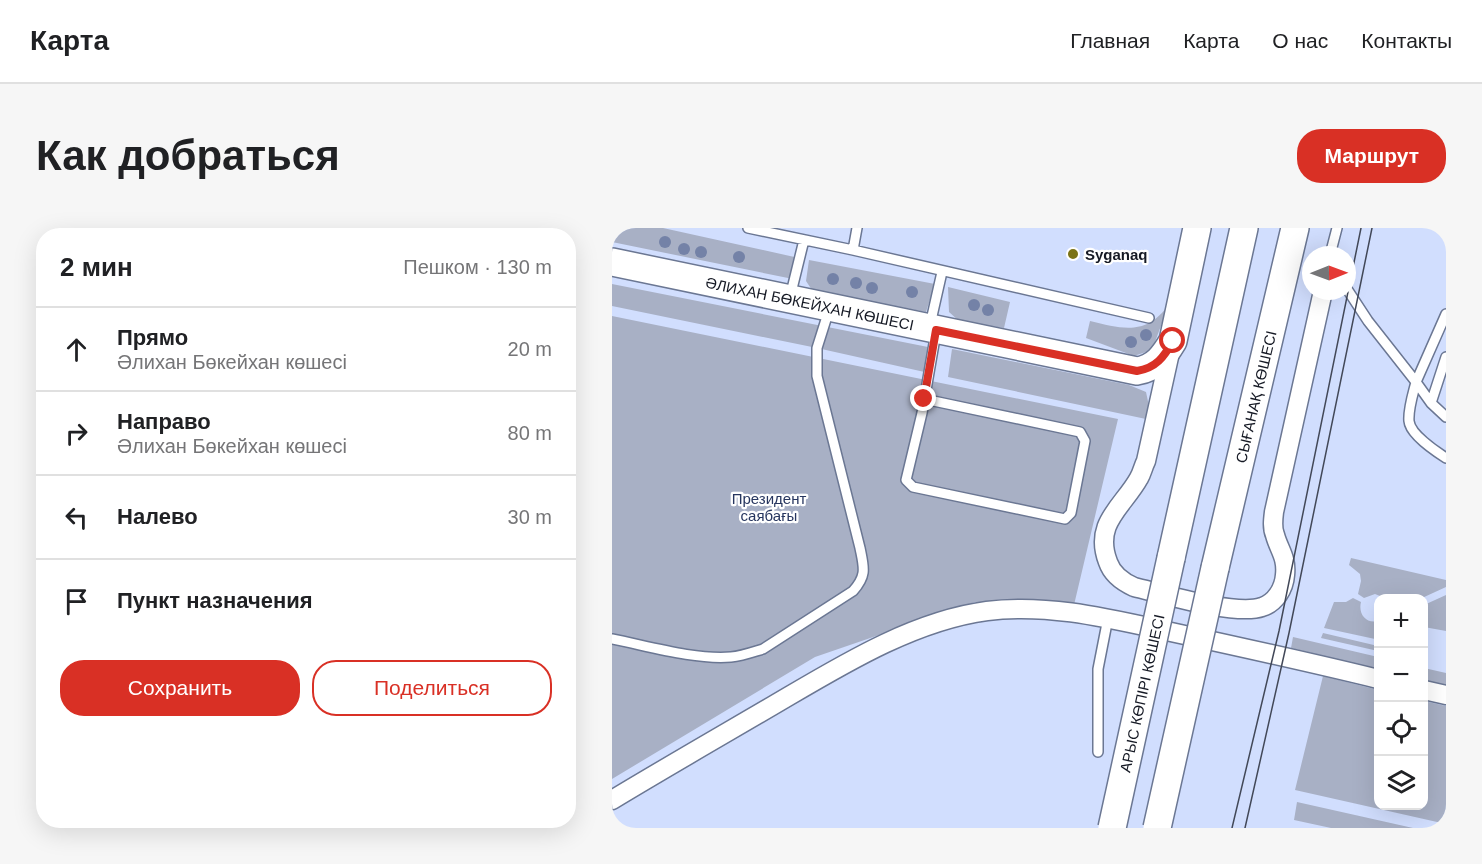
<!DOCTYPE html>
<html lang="ru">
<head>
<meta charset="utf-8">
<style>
  body { margin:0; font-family:Arial,sans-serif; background:#f6f6f6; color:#202124 }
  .controls { position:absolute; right:18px; bottom:18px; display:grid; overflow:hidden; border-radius:12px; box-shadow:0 6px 24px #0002 }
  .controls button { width:54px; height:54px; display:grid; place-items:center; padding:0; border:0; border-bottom:2px solid #e0e0e0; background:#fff; color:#202124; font:30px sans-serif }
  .compass { position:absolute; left:690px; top:18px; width:54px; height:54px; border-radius:50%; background:#fff; box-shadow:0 6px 24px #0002; rotate:89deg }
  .stop { position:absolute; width:18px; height:18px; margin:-14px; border:4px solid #d93025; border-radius:50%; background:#fff }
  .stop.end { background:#d93025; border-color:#fff; box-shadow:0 2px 6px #0008 }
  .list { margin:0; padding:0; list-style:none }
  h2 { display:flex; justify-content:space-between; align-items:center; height:78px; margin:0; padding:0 24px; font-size:26px }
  h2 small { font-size:20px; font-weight:400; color:#757577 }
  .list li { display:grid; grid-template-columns:39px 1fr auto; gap:18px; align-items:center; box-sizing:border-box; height:84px; padding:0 24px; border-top:2px solid #e0e0e0 }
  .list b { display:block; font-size:22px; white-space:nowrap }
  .list p { margin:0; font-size:20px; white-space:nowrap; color:#757577 }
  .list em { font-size:20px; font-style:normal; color:#757577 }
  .actions { display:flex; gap:12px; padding:18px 24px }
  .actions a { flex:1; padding:14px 0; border:2px solid #d93025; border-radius:24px; text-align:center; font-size:21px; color:#d93025 }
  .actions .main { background:#d93025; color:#fff }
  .icon { flex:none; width:33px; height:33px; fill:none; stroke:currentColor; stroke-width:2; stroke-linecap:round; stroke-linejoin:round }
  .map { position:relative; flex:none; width:834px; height:600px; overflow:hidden; border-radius:24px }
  header { display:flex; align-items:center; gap:36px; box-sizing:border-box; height:84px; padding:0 30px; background:#fff; border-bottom:2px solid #e0e0e0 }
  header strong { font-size:28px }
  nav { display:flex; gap:33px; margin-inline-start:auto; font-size:21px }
  .intro { display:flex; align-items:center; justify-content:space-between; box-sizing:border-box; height:144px; padding:0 36px }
  h1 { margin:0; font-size:42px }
  .button { padding:15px 27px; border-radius:24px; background:#d93025; color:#fff; font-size:21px; font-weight:700 }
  main { display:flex; gap:36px; padding:0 36px }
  aside { flex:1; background:#fff; border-radius:24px; box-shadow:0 6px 24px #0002 }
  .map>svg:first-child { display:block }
  .green { fill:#a8b0c5 }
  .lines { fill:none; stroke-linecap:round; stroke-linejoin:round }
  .lane-casing { stroke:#6b7793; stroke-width:12 }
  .street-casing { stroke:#6b7793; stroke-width:21 }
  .secondary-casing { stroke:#6b7793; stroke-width:30 }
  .lane { stroke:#fff; stroke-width:9 }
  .street { stroke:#fff; stroke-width:18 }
  .secondary { stroke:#fff; stroke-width:27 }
  .tram { stroke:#424858; stroke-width:1.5 }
  .secondary-bridge-casing { stroke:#6b7793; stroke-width:30; stroke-linecap:butt }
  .secondary-bridge { stroke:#fff; stroke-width:27 }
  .tree { fill:#7482a7 }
  .route { stroke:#d93025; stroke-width:8 }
  .poi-dot { fill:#7b7316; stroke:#fff; stroke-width:2 }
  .labels { text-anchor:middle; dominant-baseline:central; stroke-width:4.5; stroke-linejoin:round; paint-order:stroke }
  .poi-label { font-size:15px; font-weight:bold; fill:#151924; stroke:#fff; text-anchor:start }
  .street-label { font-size:15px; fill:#151924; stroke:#fff }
  .park-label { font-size:15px; fill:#27365f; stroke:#fff }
</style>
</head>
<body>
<header>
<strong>Карта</strong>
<nav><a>Главная</a><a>Карта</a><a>О нас</a><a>Контакты</a></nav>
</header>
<div class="intro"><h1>Как добраться</h1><a class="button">Маршрут</a></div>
<main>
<aside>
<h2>2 мин<small>Пешком · 130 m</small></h2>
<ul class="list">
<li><svg class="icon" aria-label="ahead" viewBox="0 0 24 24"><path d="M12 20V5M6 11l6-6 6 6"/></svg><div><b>Прямо</b><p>Әлихан Бөкейхан көшесі</p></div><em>20 m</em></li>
<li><svg class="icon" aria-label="right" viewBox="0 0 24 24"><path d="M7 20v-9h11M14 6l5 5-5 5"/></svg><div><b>Направо</b><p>Әлихан Бөкейхан көшесі</p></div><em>80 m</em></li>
<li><svg class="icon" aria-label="left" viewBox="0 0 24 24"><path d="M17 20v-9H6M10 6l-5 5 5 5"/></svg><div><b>Налево</b></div><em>30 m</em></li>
<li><svg class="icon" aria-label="arrive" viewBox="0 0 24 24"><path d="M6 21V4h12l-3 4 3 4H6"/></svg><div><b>Пункт назначения</b></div></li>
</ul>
<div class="actions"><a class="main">Сохранить</a><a>Поделиться</a></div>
</aside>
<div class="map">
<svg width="834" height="600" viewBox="0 0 834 600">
  <rect width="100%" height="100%" fill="#d1defe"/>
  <!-- green -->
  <path class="green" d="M 0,0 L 51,0 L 187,30 L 181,51 L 0,14 Z
    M 197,32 L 323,56 L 314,84 L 200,62 L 194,53 Z
    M 0,56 L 321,120 L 317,145 L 205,120 L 0,78 Z
    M 336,59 L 398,74 L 392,100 L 347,93 L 337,84 Z
    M 557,76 L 540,122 L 522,128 L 474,110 L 478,93 C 511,101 535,108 557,76 Z
    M 0,88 L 506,191 L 462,377 L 363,374 L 203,429 L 0,551 Z
    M 340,121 L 517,157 L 534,164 L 537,178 L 534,191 L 336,149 Z
    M 739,330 L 834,352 L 834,359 L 810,370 L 773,370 L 763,366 L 752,370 L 746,366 L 749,353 L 748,346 L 737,337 Z
    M 834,367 L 834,403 L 812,399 L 812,377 Z
    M 741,370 L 749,374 C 746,386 754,396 766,393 L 766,407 L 763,411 L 712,400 L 722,374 L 734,374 Z
    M 711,405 L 766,418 L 766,423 L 709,410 Z
    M 681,409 L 766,429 L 766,441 L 679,420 Z
    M 812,440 L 834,445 L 834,458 L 812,452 Z
    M 711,448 L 766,462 L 766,578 L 812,578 L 812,473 L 834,478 L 834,596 L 683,562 Z
    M 685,574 L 801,600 L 719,600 L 682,592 Z"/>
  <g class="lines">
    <defs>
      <path id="lane" d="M 136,0 L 241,22 L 245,0
        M 241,22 L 537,90
        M 718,27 L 725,0
        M 735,61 L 756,93 L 804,154 C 801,166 796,181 797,193 C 798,206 823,223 834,230
        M 178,69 L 192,12
        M 834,86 L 804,154 L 819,175 L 834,189
        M 318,97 L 330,44
        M 312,171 L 468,204 L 473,213 L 459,285 L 453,291 L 301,259 L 294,252 L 310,185 L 324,104
        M 819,175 L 834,129
        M 0,411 C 36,418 83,432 119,429 C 130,428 141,424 151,421 L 241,363 C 255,347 252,340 248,320 L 205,148 L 205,120 L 217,82
        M 486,524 L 486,441 L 496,390"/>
      <path id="street" d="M 559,120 L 534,233 C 531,239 530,245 527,250 C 511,279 481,295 496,334 C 500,346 511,354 522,359 C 551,366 624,388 650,379 C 663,375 672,361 673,347 C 675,329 667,322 663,307 C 660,300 661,292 662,284 L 711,63
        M 812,462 L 834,467
        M 0,572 C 53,540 107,509 160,478 C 225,440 299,393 375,383 C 436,375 499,391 559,404 C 628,419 697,434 766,451"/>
      <g id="secondary">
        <path id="s1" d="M 0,34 L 525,143 C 544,140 552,128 561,113 L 585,0"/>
        <path d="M 559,330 L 632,0"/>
        <path id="s2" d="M 603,340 L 683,0"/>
      </g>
    </defs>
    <!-- lane casing -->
    <use href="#lane" class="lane-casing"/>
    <!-- street casing -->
    <use href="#street" class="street-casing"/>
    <!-- secondary casing -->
    <use href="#secondary" class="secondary-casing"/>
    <!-- lane -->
    <use href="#lane" class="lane"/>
    <!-- street -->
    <use href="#street" class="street"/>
    <!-- secondary -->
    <use href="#secondary" class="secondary"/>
    <!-- tram -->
    <path class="tram" d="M 620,600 L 667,403 L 749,0
      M 633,600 L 677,405 L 760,0"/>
    <defs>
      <g id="secondary-bridge">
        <path id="s3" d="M 500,600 L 559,330"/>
        <path d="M 545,600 L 603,340"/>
      </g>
    </defs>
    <!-- secondary-bridge casing -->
    <use href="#secondary-bridge" class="secondary-bridge-casing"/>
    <!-- secondary-bridge -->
    <use href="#secondary-bridge" class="secondary-bridge"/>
  </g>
  <!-- trees -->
  <g class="tree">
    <circle cx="53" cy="14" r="6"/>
    <circle cx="72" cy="21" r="6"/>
    <circle cx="89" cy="24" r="6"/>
    <circle cx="127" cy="29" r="6"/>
    <circle cx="221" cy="51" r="6"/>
    <circle cx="244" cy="55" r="6"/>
    <circle cx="260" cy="60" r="6"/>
    <circle cx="300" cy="64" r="6"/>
    <circle cx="362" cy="77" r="6"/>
    <circle cx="376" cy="82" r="6"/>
    <circle cx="534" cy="107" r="6"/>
    <circle cx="519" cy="114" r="6"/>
  </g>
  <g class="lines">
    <!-- route -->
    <path class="route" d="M 312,171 L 324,102 L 525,143 C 544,140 552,129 561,113"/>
  </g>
  <!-- markers -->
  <circle class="poi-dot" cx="461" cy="26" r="6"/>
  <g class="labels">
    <!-- poi labels -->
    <g class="poi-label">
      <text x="473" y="26">Syganaq</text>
    </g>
    <!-- street labels -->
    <g class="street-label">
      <text stroke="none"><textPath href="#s1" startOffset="202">ӘЛИХАН БӨКЕЙХАН КӨШЕСІ</textPath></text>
      <text stroke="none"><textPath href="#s2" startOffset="176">СЫҒАНАҚ КӨШЕСІ</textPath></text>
      <text stroke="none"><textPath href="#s3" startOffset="138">АРЫС КӨПІРІ КӨШЕСІ</textPath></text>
    </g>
    <!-- park labels -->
    <g class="park-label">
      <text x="157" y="270">Президент<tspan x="157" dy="17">саябағы</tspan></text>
    </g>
  </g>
</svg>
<div class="controls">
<button>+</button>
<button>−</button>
<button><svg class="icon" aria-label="locate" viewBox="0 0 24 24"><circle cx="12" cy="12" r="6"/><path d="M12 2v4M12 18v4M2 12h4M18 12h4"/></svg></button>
<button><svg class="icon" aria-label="layers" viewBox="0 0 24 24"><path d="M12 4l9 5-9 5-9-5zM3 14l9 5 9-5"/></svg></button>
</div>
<svg class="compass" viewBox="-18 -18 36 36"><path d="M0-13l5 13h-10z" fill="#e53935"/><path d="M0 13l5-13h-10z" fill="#757577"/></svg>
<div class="stop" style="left:561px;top:113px"></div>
<div class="stop end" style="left:312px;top:171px"></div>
</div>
</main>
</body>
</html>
